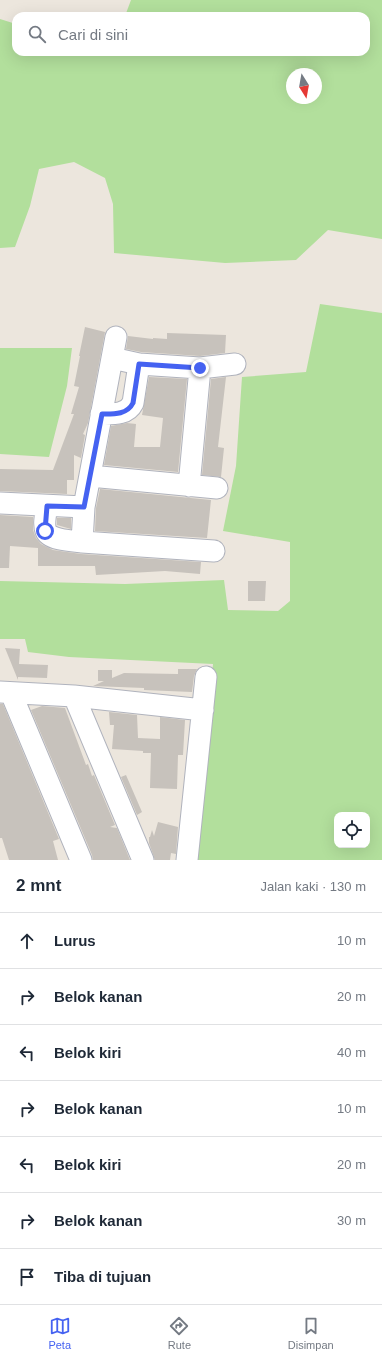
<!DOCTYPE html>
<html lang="id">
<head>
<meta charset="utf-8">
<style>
  body { margin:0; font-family:Helvetica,sans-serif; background:#f2f2f3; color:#1f2937 }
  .controls { position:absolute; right:12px; bottom:12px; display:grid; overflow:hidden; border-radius:8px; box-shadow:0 4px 16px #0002 }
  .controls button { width:36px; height:36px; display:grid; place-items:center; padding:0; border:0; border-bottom:1px solid #e0e1e3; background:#fff; color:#1f2937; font:20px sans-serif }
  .compass { position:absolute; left:286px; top:68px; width:36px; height:36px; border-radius:50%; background:#fff; box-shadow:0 4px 16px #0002; rotate:169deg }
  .stop { position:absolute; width:12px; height:12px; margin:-9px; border:3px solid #4562f1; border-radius:50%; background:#fff }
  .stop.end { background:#4562f1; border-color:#fff; box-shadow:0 1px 4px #0008 }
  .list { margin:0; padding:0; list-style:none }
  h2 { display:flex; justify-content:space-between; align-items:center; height:52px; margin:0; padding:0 16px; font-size:17px }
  h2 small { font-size:13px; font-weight:400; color:#747a83 }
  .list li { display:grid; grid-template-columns:26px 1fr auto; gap:12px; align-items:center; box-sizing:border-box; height:56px; padding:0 16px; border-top:1px solid #e0e1e3 }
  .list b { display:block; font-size:15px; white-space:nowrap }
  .list em { font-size:13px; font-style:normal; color:#747a83 }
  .icon { flex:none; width:22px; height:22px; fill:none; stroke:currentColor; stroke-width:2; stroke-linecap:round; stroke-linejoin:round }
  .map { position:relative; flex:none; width:382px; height:860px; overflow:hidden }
  .search { position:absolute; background:#fff; box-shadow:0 4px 16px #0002; left:12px; right:12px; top:12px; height:44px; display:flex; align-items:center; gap:10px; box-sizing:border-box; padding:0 14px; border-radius:12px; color:#747a83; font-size:15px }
  .sheet { height:444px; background:#fff }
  nav { display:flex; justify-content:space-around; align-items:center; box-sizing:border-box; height:56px; border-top:1px solid #e0e1e3; background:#fff; font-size:11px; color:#747a83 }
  nav a { display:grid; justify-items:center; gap:2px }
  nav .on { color:#4562f1 }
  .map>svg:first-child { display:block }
  .green { fill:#b2df9c; fill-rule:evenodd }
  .building { fill:#c7c2bc }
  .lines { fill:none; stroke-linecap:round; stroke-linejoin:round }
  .minor-casing { stroke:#b0b3bd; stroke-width:23 }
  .minor { stroke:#fff; stroke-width:21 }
  .route { stroke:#4562f1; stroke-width:5 }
</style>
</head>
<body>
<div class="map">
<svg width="382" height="860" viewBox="0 0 382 860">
  <rect width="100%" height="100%" fill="#ece6dd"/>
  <!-- green -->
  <path class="green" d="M 131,0 L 382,0 L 382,239 L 328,230 L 296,260 L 225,263 L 114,253 L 113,204 L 105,178 L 74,162 L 39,169 L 30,206 L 15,247 L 0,248 L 0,19 L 16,24 L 16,52 L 104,52 L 111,54 L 112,52 L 366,52 L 366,16 L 125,16 ZM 292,74 L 316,74 L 316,98 L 292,98 Z
    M 320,304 L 382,313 L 382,860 L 194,860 L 213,664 L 69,657 L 28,652 L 25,639 L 0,639 L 0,581 L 125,584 L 224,580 L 228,610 L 278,611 L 290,601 L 290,542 L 223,531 L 236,466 L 242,377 L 306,372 ZM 337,815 L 367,815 L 367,845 L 337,845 Z
    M 0,348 L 72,348 L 67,386 L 49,457 L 0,454 Z"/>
  <!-- building -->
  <path class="building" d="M 85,327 L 105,332 L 88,423 L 83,434 L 85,435 L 81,458 L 74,455 L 74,480 L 67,480 L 67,494 L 0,491 L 0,469 L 53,470 L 74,414 L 71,414 L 79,387 L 74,386 L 80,356 L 79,356 Z
    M 167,333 L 226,335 L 225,353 L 200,356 L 141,352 L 126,349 L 128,336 L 153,339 L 153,338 L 167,339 Z
    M 149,377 L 187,379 L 178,472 L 104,465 L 111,426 L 127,423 L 136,424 L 134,447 L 160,447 L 163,418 L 142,415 Z
    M 226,377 L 218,447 L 224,448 L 221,477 L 202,475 L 211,379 Z
    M 100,489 L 211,500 L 207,538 L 95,531 L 96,508 Z
    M 0,515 L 33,517 L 33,530 L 36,538 L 41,544 L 53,550 L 81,554 L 201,562 L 200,574 L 165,571 L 96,575 L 95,566 L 38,566 L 38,548 L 10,546 L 9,568 L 0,568 Z
    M 57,518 L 71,518 L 71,529 L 57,525 Z
    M 248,581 L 266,581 L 265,601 L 248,601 Z
    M 5,648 L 20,649 L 19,664 L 48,665 L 47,678 L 18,677 L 18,680 Z
    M 178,669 L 197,669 L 194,676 L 192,692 L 144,690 L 144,688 L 93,686 L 104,681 L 98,681 L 98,670 L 112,670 L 112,678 L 124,673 L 178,674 Z
    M 0,704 L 3,704 L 59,839 L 53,841 L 58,860 L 9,860 L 2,838 L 0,838 Z
    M 42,706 L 65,708 L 86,765 L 88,764 L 92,776 L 94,775 L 115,825 L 110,827 L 117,828 L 130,860 L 93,860 L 92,855 L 31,710 Z
    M 109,712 L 137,715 L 138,738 L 160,739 L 160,717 L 185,720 L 183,755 L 178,755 L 177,789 L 150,788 L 151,753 L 143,753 L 143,751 L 112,749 L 114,725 L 110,725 Z
    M 126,775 L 142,812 L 137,815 L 121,777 Z
    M 158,822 L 178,827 L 176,854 L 171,853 L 170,860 L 155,860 L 149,843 L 149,837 L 150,837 L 152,830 L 154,836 Z"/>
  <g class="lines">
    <defs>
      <path id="minor" d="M 116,337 L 84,507 L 82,542 L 214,551
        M 112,358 L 139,364 L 200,368 L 235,364
        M 101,414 C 113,414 127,415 133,403 L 139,364
        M 90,476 L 217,488
        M 189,486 L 200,368
        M 0,503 L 84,507
        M 47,506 C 46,513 43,524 46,531 C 49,540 73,541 82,542
        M 0,692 L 74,696
        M 11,693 L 81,860
        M 143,860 L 74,696 L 203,710
        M 187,860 L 206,677"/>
    </defs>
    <!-- minor casing -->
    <use href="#minor" class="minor-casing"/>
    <!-- minor -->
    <use href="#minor" class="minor"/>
  </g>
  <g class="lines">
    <!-- route -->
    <path class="route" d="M 45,531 L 47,506 L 84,507 L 102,414 C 113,414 127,415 133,403 L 139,364 L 200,368"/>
  </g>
</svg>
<div class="controls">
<button><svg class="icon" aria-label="locate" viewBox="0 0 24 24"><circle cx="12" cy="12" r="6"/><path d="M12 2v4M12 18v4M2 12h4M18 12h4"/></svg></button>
</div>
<svg class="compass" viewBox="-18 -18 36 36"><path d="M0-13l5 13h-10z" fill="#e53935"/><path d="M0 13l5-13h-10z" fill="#747a83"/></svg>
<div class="stop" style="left:45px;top:531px"></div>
<div class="stop end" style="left:200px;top:368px"></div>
<div class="search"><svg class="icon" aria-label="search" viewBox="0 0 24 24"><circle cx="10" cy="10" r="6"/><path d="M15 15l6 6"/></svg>Cari di sini</div>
</div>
<section class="sheet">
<h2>2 mnt<small>Jalan kaki · 130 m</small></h2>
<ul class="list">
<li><svg class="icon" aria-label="ahead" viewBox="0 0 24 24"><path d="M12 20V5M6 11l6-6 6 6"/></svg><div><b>Lurus</b></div><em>10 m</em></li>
<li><svg class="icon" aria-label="right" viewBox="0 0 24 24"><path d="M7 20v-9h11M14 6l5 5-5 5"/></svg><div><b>Belok kanan</b></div><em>20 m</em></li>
<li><svg class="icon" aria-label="left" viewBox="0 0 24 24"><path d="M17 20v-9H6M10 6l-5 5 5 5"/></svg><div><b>Belok kiri</b></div><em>40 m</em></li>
<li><svg class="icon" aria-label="right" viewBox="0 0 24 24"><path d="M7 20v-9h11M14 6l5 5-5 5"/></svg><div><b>Belok kanan</b></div><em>10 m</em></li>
<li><svg class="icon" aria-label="left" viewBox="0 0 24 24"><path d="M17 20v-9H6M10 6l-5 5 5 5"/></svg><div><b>Belok kiri</b></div><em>20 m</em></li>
<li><svg class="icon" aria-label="right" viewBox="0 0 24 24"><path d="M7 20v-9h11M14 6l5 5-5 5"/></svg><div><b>Belok kanan</b></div><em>30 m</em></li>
<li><svg class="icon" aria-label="arrive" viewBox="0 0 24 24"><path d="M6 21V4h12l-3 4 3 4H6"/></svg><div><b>Tiba di tujuan</b></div></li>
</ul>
</section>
<nav>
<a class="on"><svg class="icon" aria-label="map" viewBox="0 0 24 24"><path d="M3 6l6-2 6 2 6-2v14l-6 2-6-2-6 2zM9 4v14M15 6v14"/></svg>Peta</a>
<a><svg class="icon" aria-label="directions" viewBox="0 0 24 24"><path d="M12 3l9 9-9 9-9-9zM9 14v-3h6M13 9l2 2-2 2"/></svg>Rute</a>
<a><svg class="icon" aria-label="saved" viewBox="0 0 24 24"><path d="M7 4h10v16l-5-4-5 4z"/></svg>Disimpan</a>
</nav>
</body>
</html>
